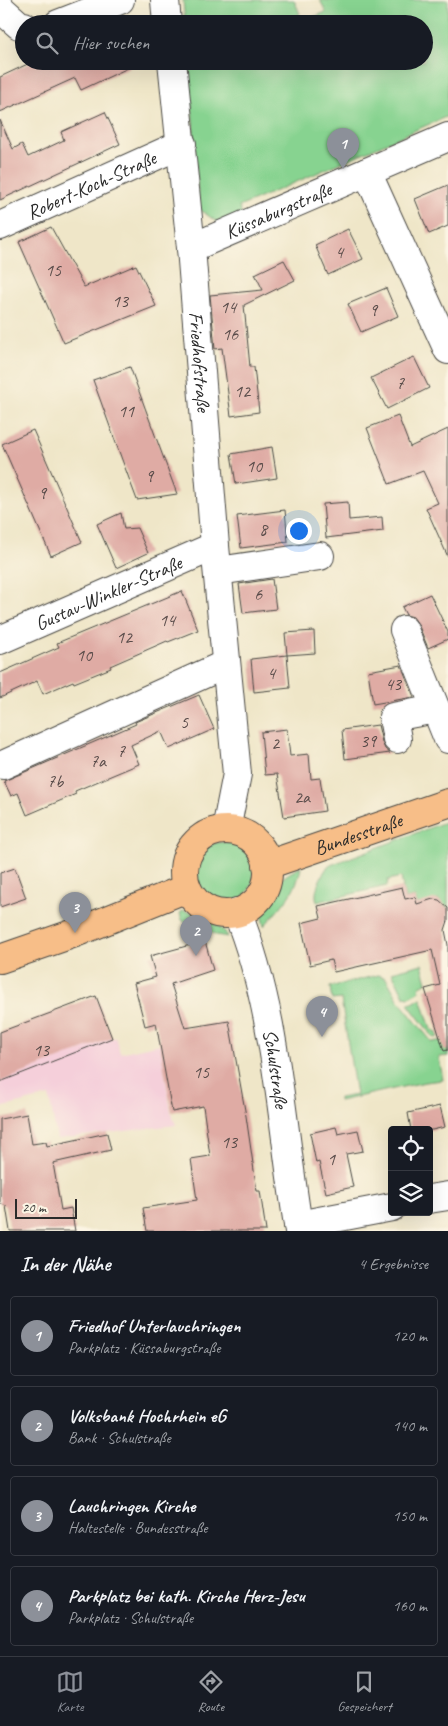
<!DOCTYPE html>
<html lang="de">
<head>
<meta charset="utf-8">
<style>
  body { margin:0; font-family:Caveat,sans-serif; background:#20242c; color:#f1f3f6 }
  .controls { position:absolute; right:15px; bottom:15px; display:grid; overflow:hidden; border-radius:5px; box-shadow:0 5px 20px #0002 }
  .controls button { width:45px; height:45px; display:grid; place-items:center; padding:0; border:0; border-bottom:1px solid #363941; background:#171b24; color:#f1f3f6; font:25px sans-serif }
  .scale { position:absolute; left:15px; bottom:12px; width:62px; box-sizing:border-box; padding-left:5px; border:2px solid #2b2b2b; border-top:0; font-size:14px; line-height:18px; white-space:nowrap; color:#2b2b2b; -webkit-text-stroke:4px #fcf5e5; paint-order:stroke }
  .you { position:absolute; left:298px; top:530px; width:18px; height:18px; margin:-12px; border:4px solid #fff; border-radius:50%; background:#1a73e8; box-shadow:0 0 0 8px #1a73e833 }
  .badge { display:grid; place-items:center; width:32px; height:32px; border-radius:50%; background:#8c9099; color:#fff; font-size:16px; font-weight:700 }
  .pin { position:absolute; translate:-50% -41px; filter:drop-shadow(0 1px 2px #0008) }
  .pin::after { content:''; position:absolute; top:26px; width:18px; height:15px; background:inherit; clip-path:polygon(0 0,100% 0,50% 100%) }
  .list { margin:0; padding:0; list-style:none }
  h2 { display:flex; justify-content:space-between; align-items:center; height:65px; margin:0; padding:0 20px; font-size:21px }
  h2 small { font-size:16px; font-weight:400; color:#9ea1a6 }
  .list li { display:grid; grid-template-columns:32px 1fr auto; gap:15px; align-items:center; box-sizing:border-box; height:80px; margin:0 10px 10px; padding:0 10px; border:1px solid #363941; border-radius:5px }
  .list b { display:block; font-size:19px; white-space:nowrap }
  .list p { margin:0; font-size:16px; white-space:nowrap; color:#9ea1a6 }
  .list em { font-size:16px; font-style:normal; color:#9ea1a6 }
  .icon { flex:none; width:28px; height:28px; fill:none; stroke:currentColor; stroke-width:2; stroke-linecap:round; stroke-linejoin:round }
  .map { position:relative; flex:none; width:448px; height:1231px; overflow:hidden }
  .search { position:absolute; background:#171b24; box-shadow:0 5px 20px #0002; left:15px; right:15px; top:15px; height:55px; display:flex; align-items:center; gap:12px; box-sizing:border-box; padding:0 18px; border-radius:28px; color:#9ea1a6; font-size:19px }
  .sheet { height:425px; background:#171b24 }
  nav { display:flex; justify-content:space-around; align-items:center; box-sizing:border-box; height:70px; border-top:1px solid #363941; background:#171b24; font-size:14px; color:#9ea1a6 }
  nav a { display:grid; justify-items:center; gap:2px }
  nav .on { color:#8c9099 }
  .map>svg:first-child { display:block }
  .built { fill:#f5cfda }
  .green { fill:#87d390; stroke:#597f5e }
  .building { fill:#dfaba4 }
  .lines { fill:none; stroke-linecap:round; stroke-linejoin:round }
  .minor-casing { stroke:#484743; stroke-width:30 }
  .major-casing { stroke:#484743; stroke-width:30 }
  .minor { stroke:#fff; stroke-width:28 }
  .major { stroke:#f7be88; stroke-width:28 }
  .labels { text-anchor:middle; dominant-baseline:central; stroke-width:4.5; stroke-linejoin:round; paint-order:stroke }
  .number-label { font-size:18px; fill:#584b49 }
  .street-label { font-size:20px; fill:#2b2b2b; stroke:#fcf5e5 }
</style>
</head>
<body>
<div class="map">
<svg width="448" height="1231" viewBox="0 0 448 1231">
  <rect width="100%" height="100%" fill="#fcf5e5"/>
  <filter id="ink" filterUnits="userSpaceOnUse"><feTurbulence type="fractalNoise" baseFrequency=".02" numOctaves="2"/><feDisplacementMap in="SourceGraphic" scale="10" xChannelSelector="R" yChannelSelector="G"/><feConvolveMatrix kernelMatrix="1 2 1 2 8 2 1 2 1" color-interpolation-filters="sRGB"/></filter>
  <filter id="wash" filterUnits="userSpaceOnUse"><feTurbulence type="fractalNoise" baseFrequency=".0096" numOctaves="4" result="noise"/><feDisplacementMap in="SourceGraphic" scale="20" xChannelSelector="R" yChannelSelector="G"/><feGaussianBlur stdDeviation="1.12" result="paint"/><feColorMatrix in="noise" values="0 0 0 0 0 0 0 0 0 0 0 0 0 0 0 0 0 1.4 0 .05"/><feComposite in="paint" operator="in"/></filter>
  <g filter="url(#wash)">
    <rect width="100%" height="100%" fill="#efe6c8"/>
    <!-- built -->
    <path class="built" d="M 112,1038 L 116,1038 L 120,1053 L 160,1044 L 171,1112 L 176,1125 L 57,1139 L 49,1096 L 0,1108 L 0,1082 Z"/>
    <!-- green -->
    <path class="green" d="M 183,0 L 294,0 L 300,14 L 275,24 L 185,24 Z
      M 320,0 L 448,0 L 448,116 L 239,207 L 244,220 L 217,222 L 199,209 L 189,61 L 424,61 L 424,24 L 296,24 L 326,12 Z
      M 448,821 L 448,909 L 439,900 L 417,904 L 415,897 L 405,899 L 401,877 L 388,880 L 387,886 L 317,902 C 313,890 321,877 328,866 Z
      M192 873a31 31 0 1 1 62 0a31 31 0 1 1-62 0Z
      M 301,867 C 298,890 279,909 264,926 C 263,921 261,915 261,910 C 264,890 285,874 301,867 Z
      M 183,911 C 195,912 224,926 228,937 L 216,935 L 203,927 L 187,924 L 182,920 L 180,913 Z
      M 422,964 L 427,982 L 419,987 L 420,991 L 409,997 L 404,996 L 392,972 Z
      M 378,975 L 386,978 L 399,1001 L 432,1042 L 448,1039 L 448,1056 L 439,1057 L 443,1080 L 425,1082 L 339,1101 L 339,1098 L 356,1095 L 341,999 L 332,1000 L 330,987 Z
      M 421,998 L 431,1029 L 437,1032 L 438,1037 L 434,1038 L 408,1004 L 413,1003 Z"/>
    <g id="blocks">
      <!-- building -->
      <path class="building" d="M 34,61 L 143,61 L 81,90 L 75,78 L 0,112 L 0,77 Z
        M 105,112 L 120,144 L 0,200 L 0,120 L 13,149 L 22,144 L 28,157 L 64,140 L 61,132 Z
        M 448,185 L 448,226 L 429,234 L 415,199 Z
        M 51,227 L 84,287 L 136,265 L 156,306 L 64,343 L 19,242 Z
        M 348,229 L 363,259 L 328,275 L 315,245 Z
        M 284,260 L 295,280 L 244,305 L 250,367 L 254,367 L 259,412 L 231,416 L 222,348 L 215,349 L 210,295 L 263,290 L 255,274 Z
        M 386,288 L 398,316 L 361,332 L 348,304 Z
        M 414,357 L 429,388 L 387,409 L 371,378 Z
        M 130,367 L 158,443 L 177,494 L 137,500 L 121,457 L 93,380 Z
        M 398,416 L 410,447 L 448,429 L 448,557 L 426,508 L 438,503 L 423,471 L 389,484 L 367,428 Z
        M 33,430 L 82,542 L 51,556 L 2,444 Z
        M 272,447 L 277,478 L 236,484 L 231,454 Z
        M 348,502 L 349,520 L 382,517 L 383,531 L 326,538 L 323,504 Z
        M 285,510 L 288,542 L 241,548 L 237,516 Z
        M 121,513 L 124,529 L 137,528 L 148,553 L 116,568 L 97,524 Z
        M 272,579 L 276,609 L 243,613 L 239,584 Z
        M 182,591 L 198,630 L 168,642 L 167,641 L 110,666 L 111,668 L 74,683 L 73,681 L 43,694 L 37,681 L 0,698 L 0,673 L 59,647 L 57,643 Z
        M 430,594 L 448,632 L 448,639 L 428,648 L 418,624 L 413,617 L 406,615 L 402,607 Z
        M 314,631 L 315,653 L 287,655 L 285,633 Z
        M 287,655 L 290,688 L 254,692 L 251,659 Z
        M 401,665 L 414,697 L 373,704 L 368,671 Z
        M 199,695 L 214,729 L 169,749 L 161,731 L 131,745 L 139,764 L 75,791 L 76,794 L 27,815 L 18,793 L 11,796 L 4,781 L 136,724 L 135,722 Z
        M 378,725 L 382,742 L 385,749 L 390,753 L 345,759 L 342,730 Z
        M 287,729 L 290,756 L 309,754 L 311,779 L 320,778 L 325,811 L 284,817 L 277,774 L 265,775 L 261,732 Z
        M 15,868 L 26,898 L 0,907 L 0,873 Z
        M 402,887 L 405,899 L 415,897 L 417,904 L 433,899 L 439,900 L 448,908 L 448,921 L 445,930 L 448,945 L 448,1050 L 444,1051 L 425,989 L 440,985 L 432,950 L 334,972 L 331,960 L 310,965 L 301,923 L 321,918 L 318,906 Z
        M 205,941 L 213,970 L 171,984 L 185,1028 L 229,1021 L 246,1116 L 257,1191 L 260,1191 L 266,1231 L 147,1231 L 143,1208 L 197,1200 L 191,1159 L 210,1156 L 203,1106 L 172,1112 L 156,1023 L 145,1026 L 134,983 L 156,977 L 150,956 Z
        M 96,996 L 112,1038 L 0,1082 L 0,1032 Z
        M 440,1106 L 445,1127 L 432,1130 L 411,1130 L 408,1113 Z
        M 27,1114 L 32,1144 L 46,1142 L 47,1146 L 107,1133 L 111,1150 L 53,1163 L 61,1210 L 71,1208 L 75,1231 L 10,1231 L 6,1206 L 0,1203 L 0,1119 Z
        M 336,1127 L 338,1134 L 358,1130 L 363,1151 L 346,1154 L 353,1187 L 326,1193 L 319,1162 L 316,1163 L 310,1133 Z"/>
    </g>
  </g>
  <g filter="url(#ink)">
    <use href="#blocks" fill-opacity="0" stroke="#484743" stroke-width="1"/>
    <g class="lines">
      <defs>
        <g id="minor">
          <path d="M 165,0 L 167,24"/>
          <path d="M 0,8 L 19,25 L 24,26"/>
          <path d="M 58,24 L 120,0"/>
          <path id="s1" d="M 172,61 L 191,248 L 215,546 L 237,774 L 226,830"/>
          <path d="M 367,172 L 448,350"/>
          <path id="s2" d="M 0,226 L 182,144"/>
          <path id="s3" d="M 191,248 L 448,137"/>
          <path d="M 218,571 L 320,556"/>
          <path d="M 404,630 L 448,739"/>
          <path id="s4" d="M 0,640 L 215,546"/>
          <path d="M 397,739 L 393,717 L 436,709"/>
          <path d="M 3,765 L 226,664"/>
          <path id="s5" d="M 237,912 C 278,1014 281,1124 299,1231"/>
          <path d="M 429,1199 L 448,1196"/>
          <path d="M 298,1225 L 392,1207"/>
        </g>
        <g id="major">
          <circle cx="226" cy="872" r="42"/>
          <path id="s6" d="M 267,865 L 448,803"/>
          <path d="M 0,959 L 75,933 L 187,888"/>
        </g>
      </defs>
      <!-- minor casing -->
      <use href="#minor" class="minor-casing"/>
      <!-- major casing -->
      <use href="#major" class="major-casing"/>
      <!-- minor -->
      <use href="#minor" class="minor"/>
      <!-- major -->
      <use href="#major" class="major"/>
    </g>
  </g>
  <g class="labels">
    <!-- number labels -->
    <g class="number-label">
      <text x="339" y="252">4</text>
      <text x="53" y="270">15</text>
      <text x="120" y="301">13</text>
      <text x="228" y="307">14</text>
      <text x="373" y="310">9</text>
      <text x="230" y="334">16</text>
      <text x="400" y="383">7</text>
      <text x="242" y="391">12</text>
      <text x="126" y="411">11</text>
      <text x="254" y="466">10</text>
      <text x="149" y="476">9</text>
      <text x="42" y="493">9</text>
      <text x="263" y="529">8</text>
      <text x="258" y="594">6</text>
      <text x="167" y="620">14</text>
      <text x="124" y="637">12</text>
      <text x="84" y="655">10</text>
      <text x="271" y="673">4</text>
      <text x="393" y="684">43</text>
      <text x="184" y="722">5</text>
      <text x="368" y="741">39</text>
      <text x="275" y="743">2</text>
      <text x="121" y="751">7</text>
      <text x="98" y="761">7a</text>
      <text x="55" y="781">7b</text>
      <text x="302" y="797">2a</text>
      <text x="41" y="1050">13</text>
      <text x="201" y="1072">15</text>
      <text x="229" y="1142">13</text>
      <text x="331" y="1159">1</text>
    </g>
    <!-- street labels -->
    <g class="street-label">
      <text stroke="none"><textPath href="#s2" startOffset="100">Robert-Koch-Straße</textPath></text>
      <text stroke="none"><textPath href="#s3" startOffset="95">Küssaburgstraße</textPath></text>
      <text stroke="none"><textPath href="#s1" startOffset="302">Friedhofstraße</textPath></text>
      <text stroke="none"><textPath href="#s4" startOffset="118">Gustav-Winkler-Straße</textPath></text>
      <text stroke="none"><textPath href="#s6" startOffset="96">Bundesstraße</textPath></text>
      <text stroke="none"><textPath href="#s5" startOffset="162">Schulstraße</textPath></text>
    </g>
  </g>
</svg>
<div class="controls">
<button><svg class="icon" aria-label="locate" viewBox="0 0 24 24"><circle cx="12" cy="12" r="6"/><path d="M12 2v4M12 18v4M2 12h4M18 12h4"/></svg></button>
<button><svg class="icon" aria-label="layers" viewBox="0 0 24 24"><path d="M12 4l9 5-9 5-9-5zM3 14l9 5 9-5"/></svg></button>
</div>
<div class="scale">20 m</div>
<div class="you"></div>
<div class="pin badge" style="left:343px;top:169px">1</div>
<div class="pin badge" style="left:196px;top:956px">2</div>
<div class="pin badge" style="left:75px;top:933px">3</div>
<div class="pin badge" style="left:322px;top:1037px">4</div>
<div class="search"><svg class="icon" aria-label="search" viewBox="0 0 24 24"><circle cx="10" cy="10" r="6"/><path d="M15 15l6 6"/></svg>Hier suchen</div>
</div>
<section class="sheet">
<h2>In der Nähe<small>4 Ergebnisse</small></h2>
<ul class="list">
<li><span class="badge">1</span><div><b>Friedhof Unterlauchringen</b><p>Parkplatz · Küssaburgstraße</p></div><em>120 m</em></li>
<li><span class="badge">2</span><div><b>Volksbank Hochrhein eG</b><p>Bank · Schulstraße</p></div><em>140 m</em></li>
<li><span class="badge">3</span><div><b>Lauchringen Kirche</b><p>Haltestelle · Bundesstraße</p></div><em>150 m</em></li>
<li><span class="badge">4</span><div><b>Parkplatz bei kath. Kirche Herz-Jesu</b><p>Parkplatz · Schulstraße</p></div><em>160 m</em></li>
</ul>
</section>
<nav>
<a class="on"><svg class="icon" aria-label="map" viewBox="0 0 24 24"><path d="M3 6l6-2 6 2 6-2v14l-6 2-6-2-6 2zM9 4v14M15 6v14"/></svg>Karte</a>
<a><svg class="icon" aria-label="directions" viewBox="0 0 24 24"><path d="M12 3l9 9-9 9-9-9zM9 14v-3h6M13 9l2 2-2 2"/></svg>Route</a>
<a><svg class="icon" aria-label="saved" viewBox="0 0 24 24"><path d="M7 4h10v16l-5-4-5 4z"/></svg>Gespeichert</a>
</nav>
</body>
</html>
